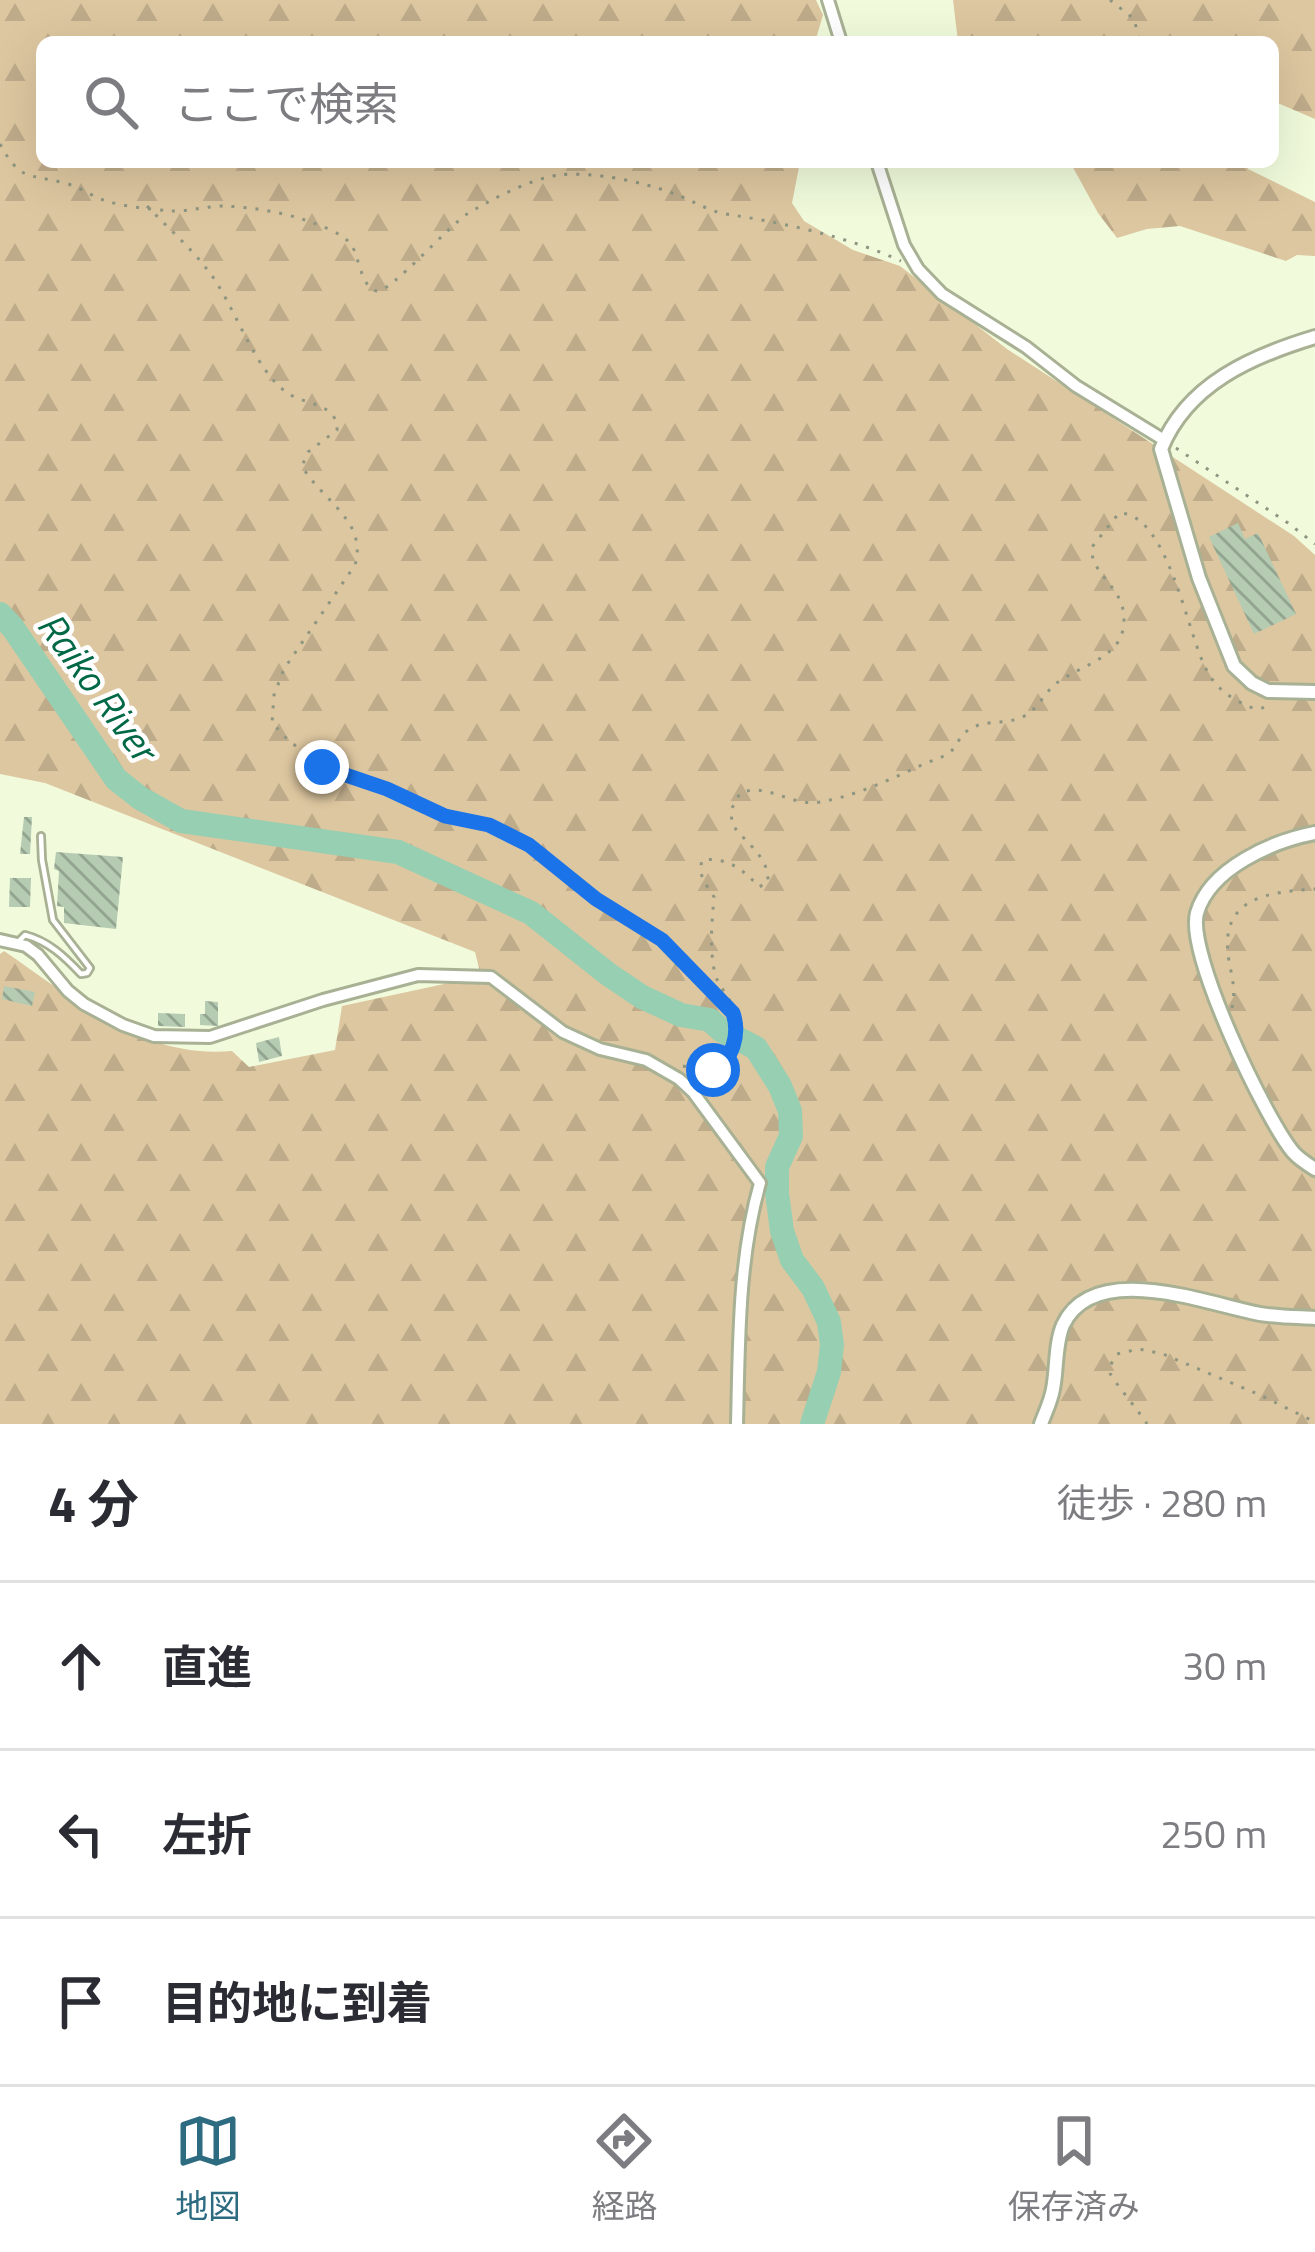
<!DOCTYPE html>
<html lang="ja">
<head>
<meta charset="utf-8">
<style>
  body { margin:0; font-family:"Titillium Web","Noto Sans JP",sans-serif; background:#f7f7f7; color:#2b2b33 }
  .stop { position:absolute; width:36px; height:36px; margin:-27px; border:9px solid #1a73e8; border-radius:50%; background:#fff }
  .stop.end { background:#1a73e8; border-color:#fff; box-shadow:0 3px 12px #0008 }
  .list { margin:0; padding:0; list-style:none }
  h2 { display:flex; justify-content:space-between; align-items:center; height:156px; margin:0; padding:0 48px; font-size:51px }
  h2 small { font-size:39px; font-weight:400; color:#7c7c81 }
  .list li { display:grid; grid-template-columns:78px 1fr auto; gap:36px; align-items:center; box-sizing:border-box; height:168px; padding:0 48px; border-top:3px solid #e1e1e2 }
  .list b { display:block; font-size:45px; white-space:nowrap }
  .list em { font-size:39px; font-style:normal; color:#7c7c81 }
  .icon { flex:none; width:66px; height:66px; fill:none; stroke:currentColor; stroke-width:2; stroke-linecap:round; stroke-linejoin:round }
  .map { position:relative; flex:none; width:1315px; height:1424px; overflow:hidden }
  .search { position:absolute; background:#fff; box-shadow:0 12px 48px #0002; left:36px; right:36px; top:36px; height:132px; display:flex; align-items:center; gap:30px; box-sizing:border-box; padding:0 42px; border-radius:18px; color:#7c7c81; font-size:45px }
  .sheet { height:660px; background:#fff }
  nav { display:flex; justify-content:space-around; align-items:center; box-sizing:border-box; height:168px; border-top:3px solid #e1e1e2; background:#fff; font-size:33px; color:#7c7c81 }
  nav a { display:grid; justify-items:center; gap:6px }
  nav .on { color:#2c6b80 }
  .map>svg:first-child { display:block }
  .forest { fill:url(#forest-firs) }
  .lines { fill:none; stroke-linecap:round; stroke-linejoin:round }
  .river { stroke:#97cfb2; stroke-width:24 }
  .building { fill:url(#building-back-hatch) }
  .service-casing { stroke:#a8b194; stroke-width:10 }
  .minor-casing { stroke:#a8b194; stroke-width:16 }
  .tertiary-casing { stroke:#a8b194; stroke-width:18 }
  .path { stroke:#8e9580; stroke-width:3; stroke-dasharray:3 9; stroke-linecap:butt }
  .service { stroke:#fff; stroke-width:4.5 }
  .minor { stroke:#fff; stroke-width:10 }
  .tertiary { stroke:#fff; stroke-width:12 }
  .route { stroke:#1a73e8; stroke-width:15 }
  .labels { text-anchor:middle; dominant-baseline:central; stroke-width:9; stroke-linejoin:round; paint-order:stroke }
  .water-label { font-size:39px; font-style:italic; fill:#006846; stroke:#fff }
</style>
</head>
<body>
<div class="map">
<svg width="1315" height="1424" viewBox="0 0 1315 1424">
  <defs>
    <pattern id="forest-firs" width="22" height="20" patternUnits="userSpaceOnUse" patternTransform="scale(3)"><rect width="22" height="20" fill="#ddc7a0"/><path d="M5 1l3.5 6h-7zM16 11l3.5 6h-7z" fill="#beab8a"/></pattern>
    <pattern id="building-back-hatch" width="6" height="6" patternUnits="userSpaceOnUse" patternTransform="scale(3)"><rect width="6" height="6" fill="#b5cbb2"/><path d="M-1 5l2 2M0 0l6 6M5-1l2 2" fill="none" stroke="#93a590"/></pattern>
  </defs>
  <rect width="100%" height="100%" fill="#f1fbdc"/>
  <!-- forest -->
  <path class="forest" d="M 0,0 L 816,0 L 823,15 L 815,42 L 42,42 L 42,162 L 800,162 L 792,203 L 804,221 L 853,250 L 900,266 L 1007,349 L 1294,536 L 1315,555 L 1315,1424 L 0,1424 L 0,954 L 4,951 C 75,999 141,1059 232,1051 L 249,1067 L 335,1050 L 342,1006 L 481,976 L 475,952 L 45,783 L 0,774 Z
    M 953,0 L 1315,0 L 1315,119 L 1273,101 L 1273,42 L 958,42 Z
    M 1070,162 L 1249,162 L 1248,169 L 1315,202 L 1315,256 L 1297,255 L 1286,261 L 1180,226 L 1147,229 L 1117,238 L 1098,213 Z"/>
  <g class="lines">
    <!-- river -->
    <path class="river" d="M 0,614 L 13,628 L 116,779 L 140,798 L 181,821 L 398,852 L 531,913 L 608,974 L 642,997 L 681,1015 L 710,1020 L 721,1030 L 756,1048 L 780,1086 L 790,1111 L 791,1136 L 777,1167 L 777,1193 L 782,1231 L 792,1260 L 813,1288 L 829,1322 L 832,1345 L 829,1372 L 812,1424"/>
  </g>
  <!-- building -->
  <path class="building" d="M 1238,523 L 1245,539 L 1258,533 L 1296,614 L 1254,634 L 1209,537 Z
    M 24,817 L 32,817 L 30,854 L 20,854 Z
    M 56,852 L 123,857 L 116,929 L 64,923 L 64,907 L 57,906 L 59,871 L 54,869 Z
    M 10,878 L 31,878 L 30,907 L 9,907 Z
    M 4,986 L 35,992 L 32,1006 L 2,999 Z
    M 205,1001 L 218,1002 L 218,1026 L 200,1025 L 200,1014 L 205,1014 Z
    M 158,1013 L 185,1014 L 185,1027 L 158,1026 Z
    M 279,1037 L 282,1056 L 259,1062 L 256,1043 Z"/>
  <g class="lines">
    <defs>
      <path id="service" d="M 17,943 L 25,935 C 48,941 64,956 81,974 L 87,973 L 90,968 L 53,920 L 42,860 L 41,836"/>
      <path id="minor" d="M 828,0 L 841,42
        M 877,162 L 904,245 L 918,269 L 942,294 L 1026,347 L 1076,386 L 1164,440
        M 0,940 L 26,946 L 38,955 L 68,991 L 84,1004 L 123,1025 L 154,1036 L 210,1037 L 323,1000 L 418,975 L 491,977 L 563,1032 L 600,1049 L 646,1060 L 679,1079 L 693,1092 L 760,1183 C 738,1260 739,1344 737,1424"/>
      <path id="tertiary" d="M 1315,337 C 1252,356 1187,384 1161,449 L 1199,578 L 1234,666 L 1252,683 L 1268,691 L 1315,692
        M 1315,833 C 1273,841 1210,868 1197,913 C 1186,953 1265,1118 1293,1152 C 1299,1159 1307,1164 1315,1169
        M 1041,1424 C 1045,1413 1051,1401 1053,1389 C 1057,1369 1055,1344 1063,1325 C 1094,1259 1207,1304 1260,1314 C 1278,1317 1297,1317 1315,1318"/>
    </defs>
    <!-- service casing -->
    <use href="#service" class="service-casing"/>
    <!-- minor casing -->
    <use href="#minor" class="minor-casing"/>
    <!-- tertiary casing -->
    <use href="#tertiary" class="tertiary-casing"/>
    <!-- path -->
    <path class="path" d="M 1110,0 L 1134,19 L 1140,42
      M 0,144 C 20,181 28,174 65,183 C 80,187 92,197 107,201 C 125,207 151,209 170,211 C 187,212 206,206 224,206 C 250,207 281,212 305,220 C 319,225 344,233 352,246 C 359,257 362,291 378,291 C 391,291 449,226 467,214 C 490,200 532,178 559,175 C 592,171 644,182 675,194 C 692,200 707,211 726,214 C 784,223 846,236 901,261
      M 147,206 C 167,227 189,246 206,268 C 234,301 253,371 289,394 C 307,405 338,404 337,430 L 308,452 L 302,466 C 322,501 368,521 355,565 L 284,669 L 274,695 L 272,723 L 287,739 L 322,767 L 387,789 L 445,816 L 489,825 L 529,845 L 596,899 L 662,940 L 732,1013
      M 1176,448 L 1288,523 L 1315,544
      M 1232,1008 C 1236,991 1232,977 1229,961 C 1218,898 1266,892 1315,889
      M 683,1066 L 703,1071 L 724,1064 C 736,1043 739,1021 729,999 C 724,990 718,985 715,974 C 709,947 712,923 714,897 C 705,882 698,877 702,860 C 727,857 743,869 759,887 L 768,882 C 769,856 746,844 732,824 L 731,810 L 740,793 C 768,782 791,807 820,802 C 856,796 891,779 924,764 C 933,760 942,758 950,752 C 957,747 959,736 967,731 C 982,719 1003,725 1020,718 C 1036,712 1042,697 1053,686 C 1074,667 1118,660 1123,629 C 1131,588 1089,577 1092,547 L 1119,513 C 1168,513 1187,633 1206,669 C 1213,683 1224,694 1238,701 C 1252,709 1259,712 1272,703
      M 1147,1424 C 1142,1415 1111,1378 1110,1373 C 1108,1367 1114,1359 1117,1354 L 1139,1349 L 1163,1354 L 1260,1395 L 1315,1422"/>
    <!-- service -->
    <use href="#service" class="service"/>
    <!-- minor -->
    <use href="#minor" class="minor"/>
    <!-- tertiary -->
    <use href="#tertiary" class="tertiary"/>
  </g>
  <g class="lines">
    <!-- route -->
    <path class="route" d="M 322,767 L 387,789 L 445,816 L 489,825 L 529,845 L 596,899 L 662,940 L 733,1013 C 740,1034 733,1060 713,1070"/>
  </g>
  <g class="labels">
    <!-- water labels -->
    <g class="water-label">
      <text transform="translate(98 686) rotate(54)">Raiko River</text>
    </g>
  </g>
</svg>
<div class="stop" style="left:713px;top:1070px"></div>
<div class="stop end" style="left:322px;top:767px"></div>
<div class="search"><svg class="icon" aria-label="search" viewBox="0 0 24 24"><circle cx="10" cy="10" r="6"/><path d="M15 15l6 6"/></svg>ここで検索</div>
</div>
<section class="sheet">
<h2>4 分<small>徒歩 · 280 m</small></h2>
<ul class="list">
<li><svg class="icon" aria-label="ahead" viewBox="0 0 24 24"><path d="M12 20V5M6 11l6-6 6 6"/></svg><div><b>直進</b></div><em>30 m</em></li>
<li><svg class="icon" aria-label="left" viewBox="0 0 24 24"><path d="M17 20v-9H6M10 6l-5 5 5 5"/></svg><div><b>左折</b></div><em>250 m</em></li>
<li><svg class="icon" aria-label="arrive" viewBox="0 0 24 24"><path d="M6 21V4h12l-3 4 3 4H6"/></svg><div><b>目的地に到着</b></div></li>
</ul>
</section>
<nav>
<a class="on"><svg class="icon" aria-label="map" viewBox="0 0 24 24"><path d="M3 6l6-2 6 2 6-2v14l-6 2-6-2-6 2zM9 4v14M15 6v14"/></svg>地図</a>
<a><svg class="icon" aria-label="directions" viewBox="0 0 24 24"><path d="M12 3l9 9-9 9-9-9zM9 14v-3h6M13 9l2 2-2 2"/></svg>経路</a>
<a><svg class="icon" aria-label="saved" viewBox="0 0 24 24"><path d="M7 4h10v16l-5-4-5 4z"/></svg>保存済み</a>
</nav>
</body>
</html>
